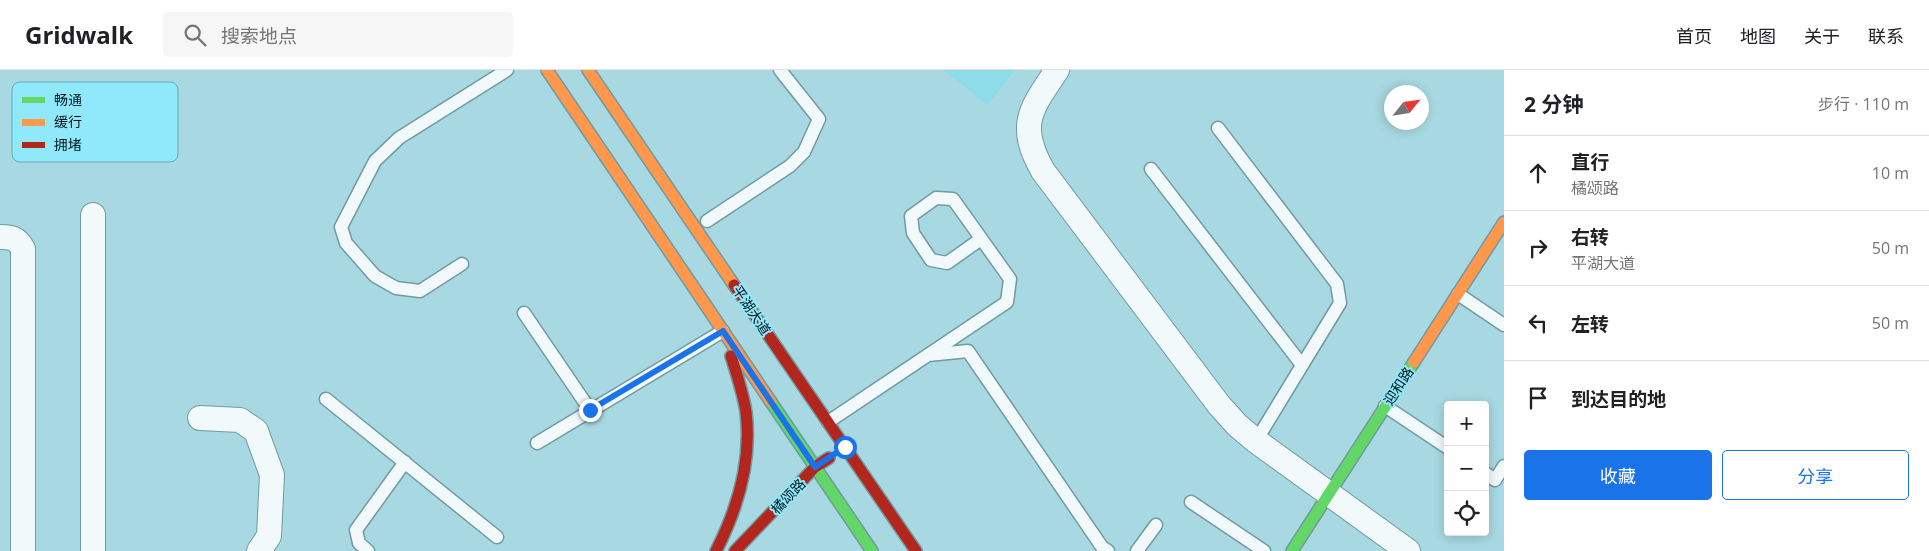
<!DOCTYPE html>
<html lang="zh">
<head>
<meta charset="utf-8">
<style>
  body { margin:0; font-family:"Open Sans","Noto Sans SC",sans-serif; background:#f6f6f6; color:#202124 }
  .controls { position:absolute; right:15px; bottom:15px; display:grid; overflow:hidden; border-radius:5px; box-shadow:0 2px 12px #0003 }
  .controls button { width:45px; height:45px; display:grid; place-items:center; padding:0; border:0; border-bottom:1px solid #e0e0e0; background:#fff; color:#202124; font:25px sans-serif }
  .compass { position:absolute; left:1384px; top:15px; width:45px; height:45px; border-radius:50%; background:#fff; box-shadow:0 2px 12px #0003; rotate:60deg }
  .stop { position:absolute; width:15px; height:15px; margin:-11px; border:4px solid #1a73e8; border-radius:50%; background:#fff }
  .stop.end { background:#1a73e8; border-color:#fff; box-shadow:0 1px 5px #0008 }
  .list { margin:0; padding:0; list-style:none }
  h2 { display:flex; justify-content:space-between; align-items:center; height:65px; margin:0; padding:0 20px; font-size:21px }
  h2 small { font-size:16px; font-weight:400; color:#757577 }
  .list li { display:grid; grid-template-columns:32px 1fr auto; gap:15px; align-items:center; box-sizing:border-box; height:75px; padding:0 20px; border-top:1px solid #e0e0e0 }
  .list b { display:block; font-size:19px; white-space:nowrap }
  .list p { margin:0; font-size:16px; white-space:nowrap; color:#757577 }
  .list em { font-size:16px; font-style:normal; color:#757577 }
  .actions { display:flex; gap:10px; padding:15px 20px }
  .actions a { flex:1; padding:11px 0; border:1px solid #1a73e8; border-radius:5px; text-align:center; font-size:18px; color:#1a73e8 }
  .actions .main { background:#1a73e8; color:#fff }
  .icon { flex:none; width:28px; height:28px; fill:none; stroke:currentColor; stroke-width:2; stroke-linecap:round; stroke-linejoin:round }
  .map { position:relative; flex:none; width:1504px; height:481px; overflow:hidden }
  header { display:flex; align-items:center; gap:30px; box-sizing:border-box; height:70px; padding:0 25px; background:#fff; border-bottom:1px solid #e0e0e0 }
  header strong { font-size:24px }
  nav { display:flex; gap:28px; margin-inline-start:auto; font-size:18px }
  .search { width:350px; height:45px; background:#f6f6f6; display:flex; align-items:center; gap:12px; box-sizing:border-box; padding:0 18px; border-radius:5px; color:#757577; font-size:19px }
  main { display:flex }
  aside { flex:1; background:#fff }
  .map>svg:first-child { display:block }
  .built { fill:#8edcea }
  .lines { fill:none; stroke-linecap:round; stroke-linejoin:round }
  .lane-casing { stroke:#719aa1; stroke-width:15 }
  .street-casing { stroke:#719aa1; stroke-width:26 }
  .fast-casing { stroke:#719aa1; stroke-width:14 }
  .slow-casing { stroke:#719aa1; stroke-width:14 }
  .jam-casing { stroke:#719aa1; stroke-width:14 }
  .lane { stroke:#f2f9fb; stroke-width:12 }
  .street { stroke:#f2f9fb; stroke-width:24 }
  .fast { stroke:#63d668; stroke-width:11 }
  .slow { stroke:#ff974d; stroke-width:11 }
  .jam { stroke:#b3261e; stroke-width:11 }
  .route { stroke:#1a73e8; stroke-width:6 }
  .labels { text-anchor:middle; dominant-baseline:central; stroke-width:4; stroke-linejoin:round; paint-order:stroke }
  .street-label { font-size:14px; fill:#00151a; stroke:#90e9fa }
  .key { fill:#90e9fa; stroke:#65a9b7; stroke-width:1 }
  .key-label { font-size:14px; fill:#00151a }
</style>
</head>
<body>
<header>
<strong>Gridwalk</strong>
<div class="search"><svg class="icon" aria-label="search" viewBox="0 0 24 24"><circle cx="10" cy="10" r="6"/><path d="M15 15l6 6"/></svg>搜索地点</div>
<nav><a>首页</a><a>地图</a><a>关于</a><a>联系</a></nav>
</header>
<main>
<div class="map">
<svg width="1504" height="481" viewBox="0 0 1504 481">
  <rect width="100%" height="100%" fill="#a8d9e2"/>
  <!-- built -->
  <path class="built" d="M 943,0 L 1015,0 L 988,35 Z"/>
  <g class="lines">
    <defs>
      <path id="lane" d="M 1218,58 L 1337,214 L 1340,233 L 1256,371
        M 1151,99 L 1302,295
        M 707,151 L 790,96 L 804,82 L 819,49 L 780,0
        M 462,194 L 420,221 L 396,218 L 375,206 L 346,173 L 341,157 L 375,91 L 399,68 L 507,0
        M 1458,224 L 1504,255
        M 524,243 L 590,340
        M 928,285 L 968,281 L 1102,477 L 1108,481
        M 326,329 L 497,467
        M 1385,336 L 1448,378
        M 828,352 L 1007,232 L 1010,209 L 953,129 L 936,128 L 911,146 L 913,163 L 931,190 L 947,193 L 981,169
        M 537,373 L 723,261
        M 1485,403 L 1495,410 L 1504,396
        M 1191,432 L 1264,481
        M 368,481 L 359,473 L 356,460 L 405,392
        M 1137,481 L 1156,455"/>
      <path id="street" d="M 1057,0 C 1030,40 1017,55 1043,101 L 1219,335 L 1237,355 L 1256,371 L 1408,481
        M 0,167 C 12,167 17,168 23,179 L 23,481
        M 200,348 L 240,350 L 256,361 L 272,405 L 269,466 L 259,481
        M 93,481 L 93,145"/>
      <path id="fast" d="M 771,332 L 872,481
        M 1292,481 L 1414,292"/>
      <path id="slow" d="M 547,0 L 771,332
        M 588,0 L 734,215
        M 1414,292 L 1504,152"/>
      <path id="jam" d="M 734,215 L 916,481
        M 716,481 C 738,438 752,391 746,342 C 743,323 737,305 731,286
        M 735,481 L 815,397 L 829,388"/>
    </defs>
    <!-- lane casing -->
    <use href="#lane" class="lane-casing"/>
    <!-- street casing -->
    <use href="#street" class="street-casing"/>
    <!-- fast casing -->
    <use href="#fast" class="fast-casing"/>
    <!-- slow casing -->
    <use href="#slow" class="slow-casing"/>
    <!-- jam casing -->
    <use href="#jam" class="jam-casing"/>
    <!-- lane -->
    <use href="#lane" class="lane"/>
    <!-- street -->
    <use href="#street" class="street"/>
    <!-- fast -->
    <use href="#fast" class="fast"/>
    <!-- slow -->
    <use href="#slow" class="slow"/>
    <!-- jam -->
    <use href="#jam" class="jam"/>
  </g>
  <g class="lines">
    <!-- route -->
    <path class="route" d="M 590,340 L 723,261 L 815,397 L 845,377"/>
  </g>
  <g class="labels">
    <!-- street labels -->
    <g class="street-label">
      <text transform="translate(752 240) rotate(56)">平湖大道</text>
      <text transform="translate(1398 316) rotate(-57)">迎和路</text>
      <text transform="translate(788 426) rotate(-46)">橘颂路</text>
    </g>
  </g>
  <!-- legend -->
  <rect x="12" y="12" width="166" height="80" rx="8" class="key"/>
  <rect x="22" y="27" width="23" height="6" fill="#63d668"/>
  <rect x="22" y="49" width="23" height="7" fill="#ff974d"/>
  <rect x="22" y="72" width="23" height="6" fill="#b3261e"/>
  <g class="key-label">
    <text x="54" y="35">畅通</text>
    <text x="54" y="57">缓行</text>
    <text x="54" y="80">拥堵</text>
  </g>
</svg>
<div class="controls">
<button>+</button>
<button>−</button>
<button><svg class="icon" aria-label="locate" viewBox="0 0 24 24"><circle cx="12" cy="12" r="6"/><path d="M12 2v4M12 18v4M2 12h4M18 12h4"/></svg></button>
</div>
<svg class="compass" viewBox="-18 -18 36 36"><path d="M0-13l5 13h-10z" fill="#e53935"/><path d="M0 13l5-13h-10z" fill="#757577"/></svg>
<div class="stop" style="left:845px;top:377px"></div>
<div class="stop end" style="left:590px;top:340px"></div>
</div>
<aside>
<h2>2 分钟<small>步行 · 110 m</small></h2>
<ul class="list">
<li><svg class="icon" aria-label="ahead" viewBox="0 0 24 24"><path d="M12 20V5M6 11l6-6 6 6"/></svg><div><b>直行</b><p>橘颂路</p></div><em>10 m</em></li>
<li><svg class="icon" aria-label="right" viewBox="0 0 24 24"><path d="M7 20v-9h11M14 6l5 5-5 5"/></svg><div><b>右转</b><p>平湖大道</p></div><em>50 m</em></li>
<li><svg class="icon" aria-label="left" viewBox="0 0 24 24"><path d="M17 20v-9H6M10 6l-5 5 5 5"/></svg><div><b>左转</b></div><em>50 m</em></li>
<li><svg class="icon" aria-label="arrive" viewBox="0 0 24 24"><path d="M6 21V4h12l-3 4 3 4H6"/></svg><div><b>到达目的地</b></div></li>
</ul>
<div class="actions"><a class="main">收藏</a><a>分享</a></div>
</aside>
</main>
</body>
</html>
